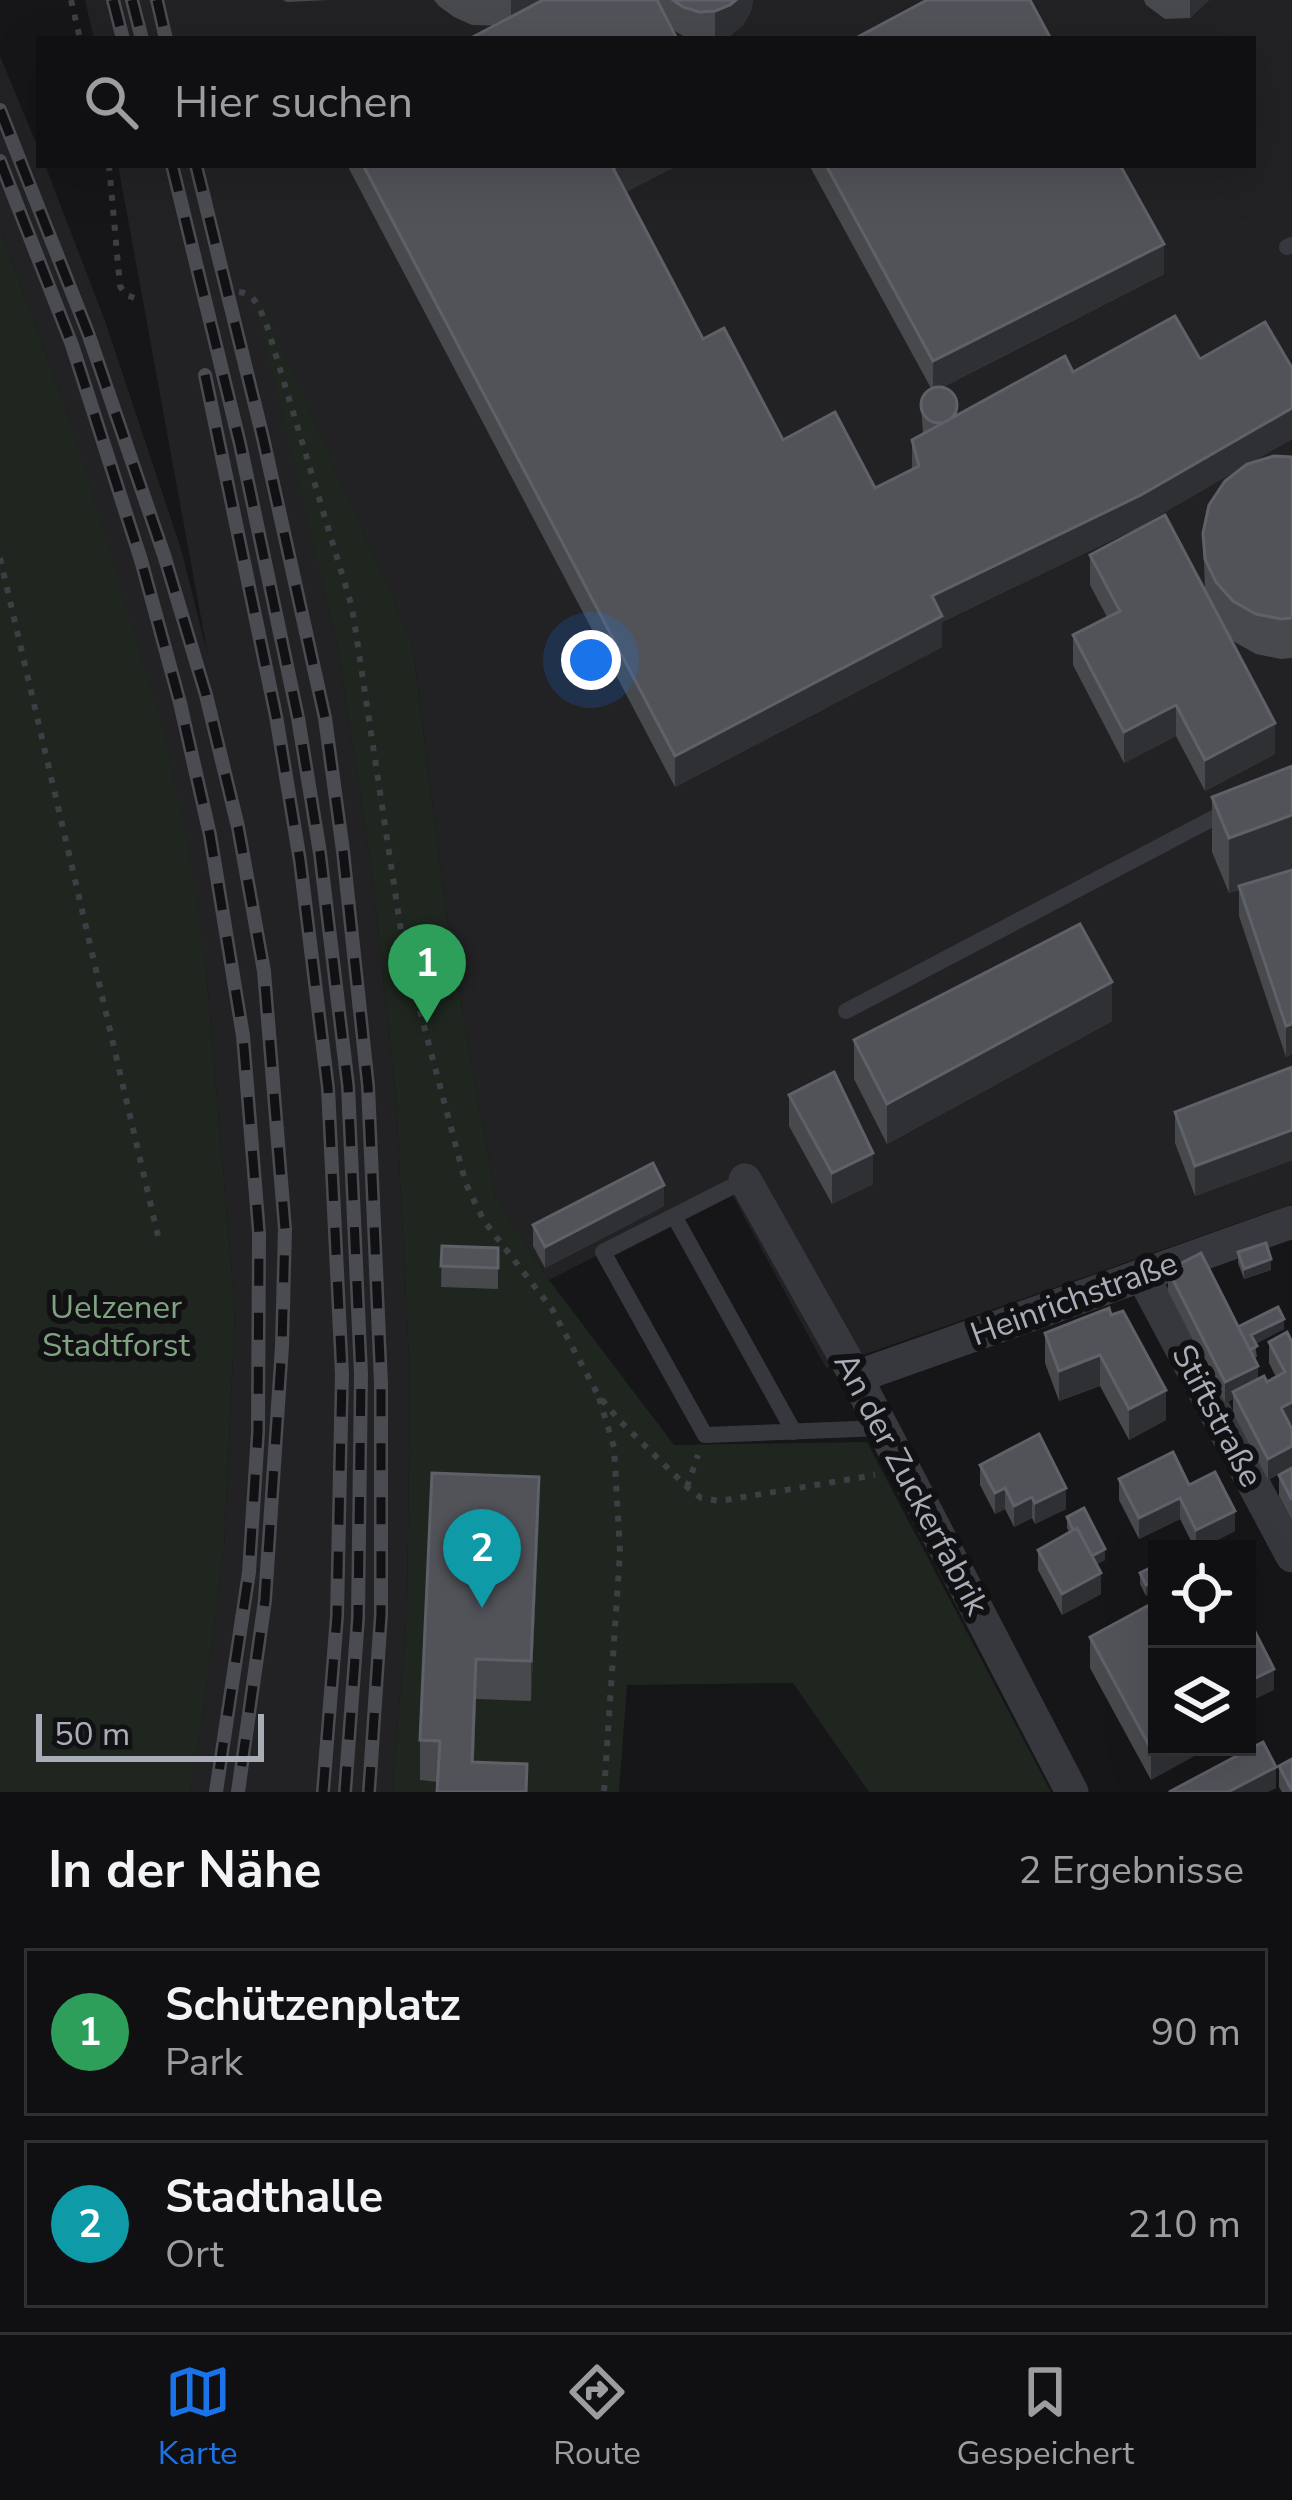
<!DOCTYPE html>
<html lang="de">
<head>
<meta charset="utf-8">
<style>
  body { margin:0; font-family:"Nunito Sans",sans-serif; background:#1e1e20; color:#f1f3f6 }
  .controls { position:absolute; right:36px; bottom:36px; display:grid; overflow:hidden; border-radius:0px; box-shadow:0 12px 48px #0002 }
  .controls button { width:108px; height:108px; display:grid; place-items:center; padding:0; border:0; border-bottom:3px solid #303032; background:#101012; color:#f1f3f6; font:60px sans-serif }
  .scale { position:absolute; left:36px; bottom:30px; width:228px; box-sizing:border-box; padding-left:12px; border:6px solid #a8adb8; border-top:0; font-size:33px; line-height:42px; white-space:nowrap; color:#a8adb8; -webkit-text-stroke:9px #111113; paint-order:stroke }
  .you { position:absolute; left:591px; top:660px; width:42px; height:42px; margin:-30px; border:9px solid #fff; border-radius:50%; background:#1a73e8; box-shadow:0 0 0 18px #1a73e833 }
  .badge { display:grid; place-items:center; width:78px; height:78px; border-radius:50%; background:#1a73e8; color:#fff; font-size:39px; font-weight:700 }
  .pin { position:absolute; translate:-50% -99px; filter:drop-shadow(0 3px 6px #0008) }
  .pin::after { content:''; position:absolute; top:63px; width:42px; height:36px; background:inherit; clip-path:polygon(0 0,100% 0,50% 100%) }
  .list { margin:0; padding:0; list-style:none }
  h2 { display:flex; justify-content:space-between; align-items:center; height:156px; margin:0; padding:0 48px; font-size:51px }
  h2 small { font-size:39px; font-weight:400; color:#9c9d9f }
  .list li { display:grid; grid-template-columns:78px 1fr auto; gap:36px; align-items:center; box-sizing:border-box; height:168px; margin:0 24px 24px; padding:0 24px; border:3px solid #303032; border-radius:0px }
  .list b { display:block; font-size:45px; white-space:nowrap }
  .list p { margin:0; font-size:39px; white-space:nowrap; color:#9c9d9f }
  .list em { font-size:39px; font-style:normal; color:#9c9d9f }
  .icon { flex:none; width:66px; height:66px; fill:none; stroke:currentColor; stroke-width:2; stroke-linecap:round; stroke-linejoin:round }
  .map { position:relative; flex:none; width:1292px; height:1792px; overflow:hidden }
  .search { position:absolute; background:#101012; box-shadow:0 12px 48px #0002; left:36px; right:36px; top:36px; height:132px; display:flex; align-items:center; gap:30px; box-sizing:border-box; padding:0 42px; border-radius:0px; color:#9c9d9f; font-size:45px }
  .sheet { height:540px; background:#101012 }
  nav { display:flex; justify-content:space-around; align-items:center; box-sizing:border-box; height:168px; border-top:3px solid #303032; background:#101012; font-size:33px; color:#9c9d9f }
  nav a { display:grid; justify-items:center; gap:6px }
  nav .on { color:#1a73e8 }
  .map>svg:first-child { display:block }
  .built { fill:#222225 }
  .green { fill:#1e261f }
  .lines { fill:none; stroke-linecap:round; stroke-linejoin:round }
  .path { stroke:#3d3f44; stroke-width:6; stroke-dasharray:6 9; stroke-linecap:butt }
  .lane { stroke:#37383d; stroke-width:16 }
  .street { stroke:#37383d; stroke-width:33 }
  .rail-casing { stroke:#4a4c52; stroke-width:14 }
  .rail { stroke:#111113; stroke-width:9; stroke-dasharray:27; stroke-linecap:butt }
  .wall { fill:#47494d }
  .shaded-wall { fill:#2f3033 }
  .building { fill:#525359; stroke:#5f6168; stroke-width:3 }
  .labels { text-anchor:middle; dominant-baseline:central; stroke-width:12; stroke-linejoin:round; paint-order:stroke }
  .street-label { font-size:33px; fill:#a8adb8; stroke:#111113 }
  .park-label { font-size:33px; fill:#7fa381; stroke:#111113 }
</style>
</head>
<body>
<div class="map">
<svg width="1292" height="1792" viewBox="0 0 1292 1792">
  <rect width="100%" height="100%" fill="#161618"/>
  <!-- built -->
  <path class="built" d="M 85,0 L 1292,0 L 1292,1204 L 826,1368 L 729,1189 L 549,1280 L 496,1197 L 451,949 L 412,641 L 252,283 L 338,650 L 373,881 L 396,1098 L 410,1379 L 407,1612 L 392,1792 L 190,1792 L 204,1708 L 224,1549 L 235,1310 L 206,969 L 68,414 L 0,228 L 0,56 L 39,150 L 39,165 L 45,165 L 105,321 L 181,549 L 208,656 L 118,165 L 1253,165 L 1253,39 L 94,39 Z"/>
  <!-- green -->
  <path class="green" d="M 0,228 L 68,414 L 164,733 L 187,840 L 206,969 L 235,1310 L 224,1549 L 204,1708 L 190,1792 L 0,1792 Z
    M 249,275 L 412,641 L 451,949 L 496,1197 L 549,1280 L 674,1445 L 867,1442 L 1051,1792 L 869,1792 L 793,1683 L 627,1685 L 619,1792 L 392,1792 L 407,1612 L 410,1379 L 396,1098 L 373,881 L 338,650 Z"/>
  <g class="lines">
    <!-- path -->
    <path class="path" d="M 71,0 L 80,39
      M 109,165 L 120,286 L 126,295 L 138,299
      M 239,292 C 257,294 260,311 267,326 L 352,607 L 404,951 L 466,1184 L 484,1221 L 552,1309 L 598,1395 L 619,1420 L 687,1487 L 701,1498 L 720,1501 L 875,1475
      M 0,558 L 158,1236
      M 599,1398 L 614,1447 L 620,1552 L 604,1792
      M 687,1487 L 698,1455"/>
    <!-- lane -->
    <path class="lane" d="M 1287,247 L 1292,245
      M 846,1011 L 1227,811
      M 745,1180 L 603,1252 L 705,1435 L 882,1428
      M 674,1216 L 794,1432"/>
    <!-- street -->
    <path class="street" d="M 745,1180 L 856,1377 L 1072,1792
      M 1142,1275 L 1292,1556
      M 856,1377 L 1292,1222"/>
    <defs>
      <path id="rail" d="M 113,0 L 123,39
        M 132,0 L 142,39
        M 157,0 L 166,39
        M 0,110 L 88,333 L 164,555 L 206,695 L 238,827 L 264,971 L 285,1229 L 282,1346 L 265,1600 L 238,1792
        M 0,161 L 72,345 L 141,560 L 180,703 L 210,835 L 243,1036 L 259,1233 L 258,1432 L 249,1572 L 216,1792
        M 172,165 L 240,444 L 298,718 L 320,853 L 348,1086 L 361,1374 L 358,1618 L 345,1792
        M 196,165 L 263,438 L 325,718 L 343,851 L 368,1086 L 381,1383 L 381,1614 L 369,1792
        M 205,375 L 276,716 L 300,861 L 328,1088 L 342,1374 L 337,1616 L 323,1792"/>
    </defs>
    <!-- rail casing -->
    <use href="#rail" class="rail-casing"/>
    <!-- rail -->
    <use href="#rail" class="rail"/>
  </g>
  <!-- wall -->
  <path class="wall" d="M 283,0 L 329,0 L 287,2 Z
    M 434,0 L 753,0 L 751,11 L 743,25 L 730,36 L 722,39 L 688,39 L 673,30 L 472,25 L 454,17 L 439,6 Z
    M 1144,0 L 1209,0 L 1190,18 L 1165,19 L 1146,5 Z
    M 347,165 L 678,165 L 626,192 L 703,339 L 783,440 L 875,488 L 912,470 L 912,440 L 923,434 L 921,404 L 932,390 L 809,165 L 1120,165 L 1164,274 L 941,388 L 959,415 L 1073,372 L 1200,359 L 1292,368 L 1292,439 L 1249,463 L 1292,457 L 1292,658 L 1281,659 L 1256,654 L 1233,641 L 1228,635 L 1275,754 L 1205,791 L 1176,736 L 1124,763 L 1073,665 L 1073,635 L 1107,617 L 1090,585 L 1090,555 L 1205,591 L 1203,533 L 1244,466 L 1141,526 L 942,622 L 942,647 L 675,787 Z
    M 1292,766 L 1292,1054 L 1286,1057 L 1239,916 L 1239,890 L 1229,893 L 1212,852 L 1212,797 Z
    M 1112,1021 L 887,1144 L 854,1079 L 854,1040 Z
    M 1292,1067 L 1292,1160 L 1195,1196 L 1175,1143 L 1175,1112 Z
    M 789,1095 L 873,1184 L 832,1204 L 789,1126 Z
    M 664,1206 L 545,1268 L 533,1246 L 533,1225 Z
    M 442,1246 L 498,1248 L 498,1289 L 441,1287 Z
    M 1238,1252 L 1271,1270 L 1244,1279 L 1238,1263 Z
    M 1168,1270 L 1238,1327 L 1284,1329 L 1255,1344 L 1257,1357 L 1254,1358 L 1258,1379 L 1267,1382 L 1276,1377 L 1269,1363 L 1269,1342 L 1292,1342 L 1292,1423 L 1290,1424 L 1292,1467 L 1268,1480 L 1233,1413 L 1233,1399 L 1225,1403 L 1168,1291 Z
    M 1109,1308 L 1166,1420 L 1129,1440 L 1100,1386 L 1059,1401 L 1045,1363 L 1045,1333 Z
    M 980,1465 L 1066,1509 L 1035,1524 L 1032,1518 L 1014,1527 L 1005,1509 L 995,1514 L 980,1485 Z
    M 1292,1468 L 1292,1521 L 1279,1496 L 1279,1475 Z
    M 1119,1479 L 1189,1485 L 1235,1531 L 1200,1549 L 1195,1549 L 1180,1519 L 1139,1539 L 1119,1500 Z
    M 539,1517 L 531,1701 L 476,1699 L 474,1762 L 527,1792 L 420,1780 L 420,1740 Z
    M 1067,1517 L 1105,1560 L 1097,1564 L 1101,1594 L 1062,1615 L 1038,1570 L 1038,1550 L 1069,1532 L 1067,1528 Z
    M 1154,1566 L 1146,1596 L 1140,1584 L 1140,1573 Z
    M 1151,1604 L 1151,1780 L 1090,1668 L 1090,1637 Z
    M 1279,1766 L 1292,1792 L 1282,1792 L 1279,1787 Z"/>
  <!-- shaded-wall -->
  <path class="shaded-wall" d="M 511,0 L 543,0 L 511,22 Z
    M 736,0 L 753,0 L 751,11 L 743,25 L 730,36 L 715,39 L 715,11 Z
    M 1190,0 L 1209,0 L 1190,18 Z
    M 620,165 L 678,165 L 613,199 L 613,168 Z
    M 1164,244 L 1164,274 L 933,392 L 933,361 Z
    M 1292,408 L 1292,439 L 1141,526 L 942,622 L 942,647 L 675,787 L 675,756 L 932,596 Z
    M 1176,705 L 1176,736 L 1124,763 L 1124,732 Z
    M 1275,723 L 1275,754 L 1205,791 L 1205,760 Z
    M 1292,815 L 1292,871 L 1229,893 L 1229,838 Z
    M 1112,982 L 1112,1021 L 887,1144 L 887,1104 Z
    M 1292,1024 L 1292,1054 L 1286,1057 L 1286,1026 Z
    M 1292,1130 L 1292,1160 L 1195,1196 L 1195,1166 Z
    M 873,1153 L 873,1184 L 832,1204 L 832,1173 Z
    M 664,1185 L 664,1206 L 545,1268 L 545,1247 Z
    M 1271,1259 L 1271,1270 L 1244,1279 L 1244,1269 Z
    M 1284,1319 L 1284,1329 L 1251,1346 L 1251,1335 Z
    M 1100,1355 L 1100,1386 L 1059,1401 L 1059,1371 Z
    M 1258,1366 L 1258,1386 L 1233,1392 L 1233,1399 L 1225,1403 L 1225,1382 Z
    M 1166,1390 L 1166,1420 L 1129,1440 L 1129,1409 Z
    M 1292,1402 L 1292,1423 L 1281,1429 L 1281,1408 Z
    M 1292,1446 L 1292,1467 L 1268,1480 L 1268,1459 Z
    M 539,1477 L 539,1517 L 531,1701 L 531,1661 Z
    M 1005,1488 L 1005,1509 L 995,1514 L 995,1493 Z
    M 1066,1488 L 1066,1509 L 1035,1524 L 1035,1503 Z
    M 1032,1497 L 1032,1518 L 1014,1527 L 1014,1506 Z
    M 1180,1498 L 1180,1519 L 1139,1539 L 1139,1518 Z
    M 1235,1511 L 1235,1531 L 1200,1549 L 1196,1549 L 1196,1530 Z
    M 1105,1549 L 1105,1560 L 1088,1568 L 1088,1558 Z
    M 1101,1573 L 1101,1594 L 1062,1615 L 1062,1594 Z
    M 1157,1579 L 1157,1590 L 1146,1596 L 1146,1585 Z
    M 476,1659 L 476,1699 L 472,1792 L 472,1762 Z
    M 1274,1669 L 1274,1690 L 1247,1703 L 1247,1682 Z
    M 1157,1746 L 1157,1747 L 1211,1747 L 1151,1780 L 1151,1749 Z
    M 1276,1767 L 1276,1788 L 1268,1792 L 1228,1792 Z"/>
  <!-- building -->
  <path class="building" d="M 543,0 L 657,0 L 677,39 L 469,39 Z
    M 673,0 L 736,0 L 730,5 L 715,11 L 699,12 L 683,7 Z
    M 927,0 L 1030,0 L 1051,39 L 854,39 Z
    M 363,165 L 620,165 L 613,168 L 703,339 L 724,328 L 783,440 L 835,412 L 875,488 L 919,466 L 912,440 L 1065,356 L 1073,372 L 1175,316 L 1200,359 L 1265,322 L 1292,368 L 1292,408 L 1141,495 L 932,596 L 942,616 L 675,756 Z
    M 826,165 L 1120,165 L 1164,244 L 933,361 Z
    M921 405a18 18 0 1 1 36 0a18 18 0 1 1-36 0Z
    M 1274,456 L 1292,457 L 1292,618 L 1281,619 L 1256,614 L 1233,601 L 1216,582 L 1205,559 L 1203,533 L 1209,505 L 1225,481 L 1247,464 Z
    M 1165,515 L 1275,723 L 1205,760 L 1176,705 L 1124,732 L 1073,635 L 1120,611 L 1090,555 Z
    M 1292,766 L 1292,815 L 1229,838 L 1212,797 Z
    M 1292,870 L 1292,1024 L 1286,1026 L 1239,886 Z
    M 1080,924 L 1112,982 L 887,1104 L 854,1040 Z
    M 1292,1067 L 1292,1130 L 1195,1166 L 1175,1112 Z
    M 834,1072 L 873,1153 L 832,1173 L 789,1095 Z
    M 653,1163 L 664,1185 L 545,1247 L 533,1225 Z
    M 1266,1243 L 1271,1259 L 1244,1269 L 1238,1252 Z
    M 442,1246 L 498,1248 L 498,1268 L 441,1266 Z
    M 1201,1253 L 1258,1366 L 1225,1382 L 1168,1270 Z
    M 1278,1307 L 1284,1319 L 1251,1335 L 1257,1346 L 1250,1350 L 1238,1327 Z
    M 1109,1308 L 1111,1315 L 1123,1311 L 1166,1390 L 1129,1409 L 1100,1355 L 1059,1371 L 1045,1333 Z
    M 1287,1332 L 1292,1342 L 1292,1402 L 1281,1408 L 1292,1429 L 1292,1446 L 1268,1459 L 1233,1392 L 1264,1376 L 1267,1382 L 1285,1372 L 1269,1342 Z
    M 1039,1434 L 1066,1488 L 1035,1503 L 1032,1497 L 1014,1506 L 1005,1488 L 995,1493 L 980,1465 Z
    M 1173,1452 L 1189,1485 L 1215,1472 L 1235,1511 L 1196,1530 L 1180,1498 L 1139,1518 L 1119,1479 Z
    M 1292,1468 L 1292,1500 L 1279,1475 Z
    M 432,1473 L 539,1477 L 531,1661 L 476,1659 L 472,1762 L 527,1764 L 526,1792 L 437,1792 L 440,1741 L 420,1740 Z
    M 1084,1508 L 1105,1549 L 1092,1556 L 1077,1528 L 1073,1530 L 1067,1517 Z
    M 1077,1528 L 1101,1573 L 1062,1594 L 1038,1550 Z
    M 1154,1566 L 1157,1571 L 1157,1579 L 1146,1585 L 1140,1573 Z
    M 1151,1604 L 1157,1615 L 1157,1746 L 1151,1749 L 1090,1637 Z
    M 1247,1616 L 1274,1669 L 1247,1682 Z
    M 1263,1742 L 1276,1767 L 1228,1792 L 1169,1792 Z
    M 1292,1759 L 1292,1791 L 1279,1766 Z"/>
  <g class="labels">
    <!-- street labels -->
    <g class="street-label">
      <text transform="translate(1074 1299) rotate(-20)">Heinrichstraße</text>
      <text transform="translate(1217 1416) rotate(62)">Stiftstraße</text>
      <text transform="translate(911 1484) rotate(62)">An der Zuckerfabrik</text>
    </g>
    <!-- park labels -->
    <g class="park-label">
      <text x="116" y="1307">Uelzener<tspan x="116" dy="38">Stadtforst</tspan></text>
    </g>
  </g>
</svg>
<div class="controls">
<button><svg class="icon" aria-label="locate" viewBox="0 0 24 24"><circle cx="12" cy="12" r="6"/><path d="M12 2v4M12 18v4M2 12h4M18 12h4"/></svg></button>
<button><svg class="icon" aria-label="layers" viewBox="0 0 24 24"><path d="M12 4l9 5-9 5-9-5zM3 14l9 5 9-5"/></svg></button>
</div>
<div class="scale">50 m</div>
<div class="you"></div>
<div class="pin badge" style="left:427px;top:1023px;background:#2e9e5b">1</div>
<div class="pin badge" style="left:482px;top:1608px;background:#0f9aa8">2</div>
<div class="search"><svg class="icon" aria-label="search" viewBox="0 0 24 24"><circle cx="10" cy="10" r="6"/><path d="M15 15l6 6"/></svg>Hier suchen</div>
</div>
<section class="sheet">
<h2>In der Nähe<small>2 Ergebnisse</small></h2>
<ul class="list">
<li><span class="badge" style="background:#2e9e5b">1</span><div><b>Schützenplatz</b><p>Park</p></div><em>90 m</em></li>
<li><span class="badge" style="background:#0f9aa8">2</span><div><b>Stadthalle</b><p>Ort</p></div><em>210 m</em></li>
</ul>
</section>
<nav>
<a class="on"><svg class="icon" aria-label="map" viewBox="0 0 24 24"><path d="M3 6l6-2 6 2 6-2v14l-6 2-6-2-6 2zM9 4v14M15 6v14"/></svg>Karte</a>
<a><svg class="icon" aria-label="directions" viewBox="0 0 24 24"><path d="M12 3l9 9-9 9-9-9zM9 14v-3h6M13 9l2 2-2 2"/></svg>Route</a>
<a><svg class="icon" aria-label="saved" viewBox="0 0 24 24"><path d="M7 4h10v16l-5-4-5 4z"/></svg>Gespeichert</a>
</nav>
</body>
</html>
